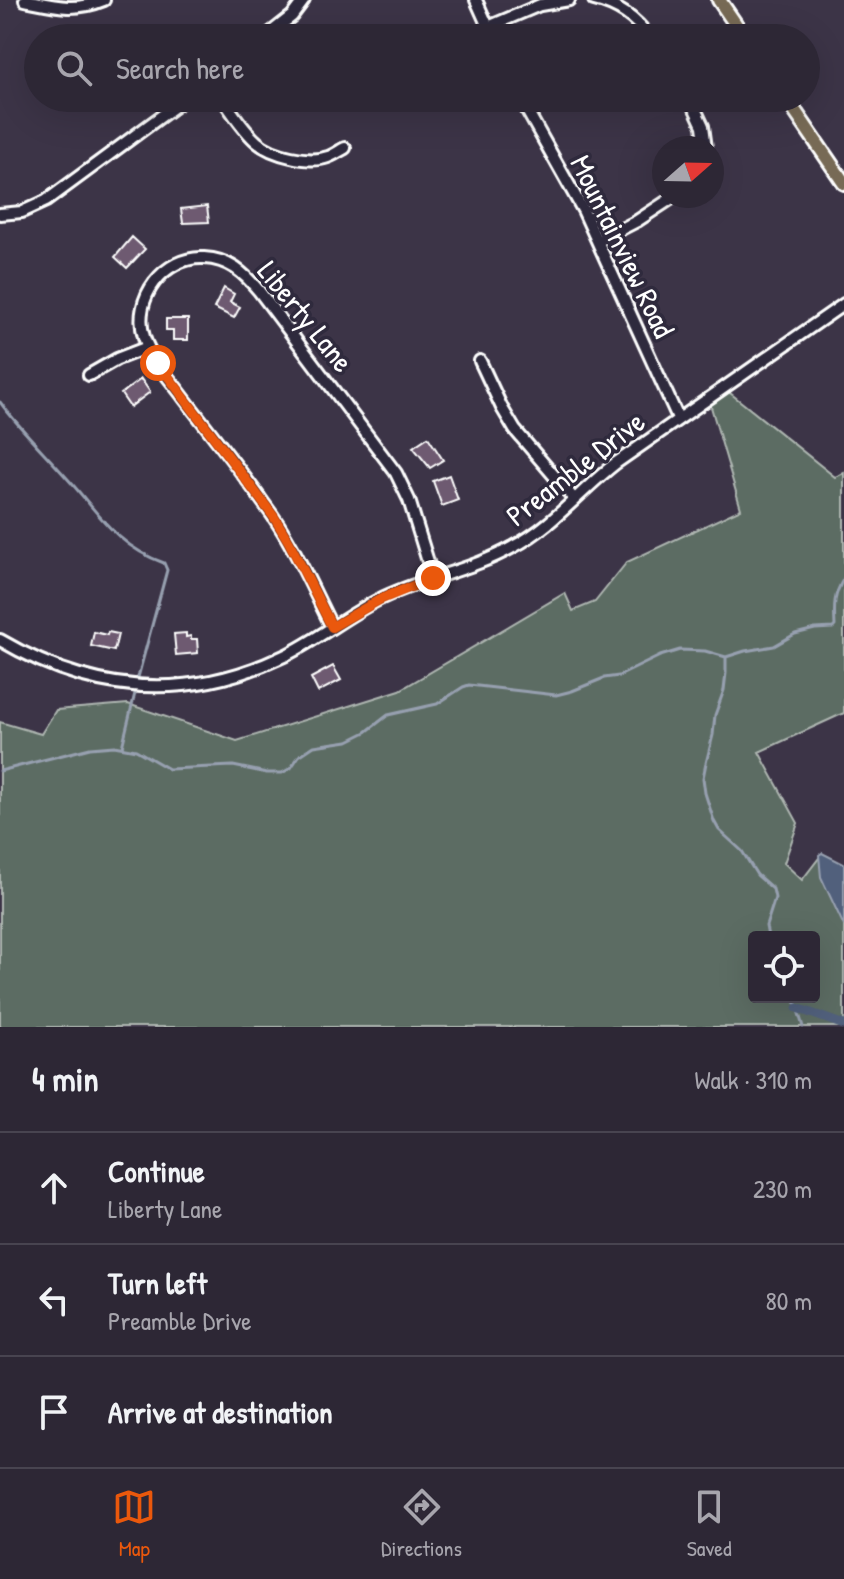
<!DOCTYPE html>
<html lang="en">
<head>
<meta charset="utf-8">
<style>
  body { margin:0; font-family:"Patrick Hand",sans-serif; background:#352f3d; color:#f1f3f6 }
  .controls { position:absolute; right:24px; bottom:24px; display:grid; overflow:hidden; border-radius:8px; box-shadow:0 8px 32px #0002 }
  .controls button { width:72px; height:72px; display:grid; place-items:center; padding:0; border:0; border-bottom:2px solid #484450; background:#2d2735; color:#f1f3f6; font:40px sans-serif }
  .compass { position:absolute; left:652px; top:136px; width:72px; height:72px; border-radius:50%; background:#2d2735; box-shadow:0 8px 32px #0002; rotate:70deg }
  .stop { position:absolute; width:24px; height:24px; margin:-18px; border:6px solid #ea580c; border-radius:50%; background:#fff }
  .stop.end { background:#ea580c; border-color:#fff; box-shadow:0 2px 8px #0008 }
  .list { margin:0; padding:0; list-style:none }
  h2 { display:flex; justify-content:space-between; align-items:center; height:104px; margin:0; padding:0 32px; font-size:34px }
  h2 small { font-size:26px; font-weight:400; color:#a7a5ad }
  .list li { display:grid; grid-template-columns:52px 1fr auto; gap:24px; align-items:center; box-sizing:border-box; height:112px; padding:0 32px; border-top:2px solid #484450 }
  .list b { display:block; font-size:30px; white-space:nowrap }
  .list p { margin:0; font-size:26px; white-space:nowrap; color:#a7a5ad }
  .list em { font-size:26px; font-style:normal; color:#a7a5ad }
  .icon { flex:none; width:44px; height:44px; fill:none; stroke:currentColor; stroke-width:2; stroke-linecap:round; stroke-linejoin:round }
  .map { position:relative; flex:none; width:844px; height:1027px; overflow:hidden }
  .search { position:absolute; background:#2d2735; box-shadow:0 8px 32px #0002; left:24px; right:24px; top:24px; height:88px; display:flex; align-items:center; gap:20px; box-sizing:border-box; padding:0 28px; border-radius:44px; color:#a7a5ad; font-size:30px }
  .sheet { height:440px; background:#2d2735 }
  nav { display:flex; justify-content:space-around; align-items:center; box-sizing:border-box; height:112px; border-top:2px solid #484450; background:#2d2735; font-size:22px; color:#a7a5ad }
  nav a { display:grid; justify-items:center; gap:4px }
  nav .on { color:#ea580c }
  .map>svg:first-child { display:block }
  .green { fill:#5c6c63; stroke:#aeb6b1; stroke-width:2; fill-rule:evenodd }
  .water { fill:#51607b; stroke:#97a0b0; stroke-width:2 }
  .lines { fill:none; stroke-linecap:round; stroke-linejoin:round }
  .stream { stroke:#97a0b0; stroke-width:3 }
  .canal { stroke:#51607b; stroke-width:9 }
  .building { fill:#6e5a71; stroke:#fff; stroke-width:2 }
  .minor-casing { stroke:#fff; stroke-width:16 }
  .major-casing { stroke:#fff; stroke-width:18 }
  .minor { stroke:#2f2a3d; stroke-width:10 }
  .major { stroke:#776a54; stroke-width:12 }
  .route { stroke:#ea580c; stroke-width:10 }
  .labels { text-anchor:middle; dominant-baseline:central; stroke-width:7; stroke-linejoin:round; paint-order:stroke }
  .street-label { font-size:30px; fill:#fff; stroke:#2f2a3d }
</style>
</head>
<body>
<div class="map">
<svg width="844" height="1027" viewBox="0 0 844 1027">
  <rect width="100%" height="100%" fill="#3c3447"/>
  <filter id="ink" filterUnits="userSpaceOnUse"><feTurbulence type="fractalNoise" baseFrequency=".0125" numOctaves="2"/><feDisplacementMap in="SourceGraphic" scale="16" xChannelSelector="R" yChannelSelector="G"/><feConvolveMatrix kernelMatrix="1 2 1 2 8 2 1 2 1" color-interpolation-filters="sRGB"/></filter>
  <g filter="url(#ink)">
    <!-- green -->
    <path class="green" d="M 725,389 L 835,477 L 844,473 L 844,713 L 759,752 L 798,823 L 784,863 L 802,880 L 819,858 L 844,866 L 844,1027 L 0,1027 L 0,722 L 41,734 L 56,710 L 128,704 L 237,741 L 400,690 L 565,593 L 573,611 L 595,602 L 627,562 L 741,509 L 709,400 ZM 754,937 L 814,937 L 814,997 L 754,997 Z"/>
    <!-- water -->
    <path class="water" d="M 822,853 L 844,864 L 844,926 L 821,877 L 819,855 Z"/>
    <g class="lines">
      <!-- stream -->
      <path class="stream" d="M 0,402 C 20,429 44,452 66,477 C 99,513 115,545 164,563 L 167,570 L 137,681
        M 726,657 L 726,673 L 724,690 L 715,715 L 713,735 L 706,763 L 703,778 L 705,793 L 714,821 L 719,830 L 742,851 L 757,875 L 773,889 L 775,898 L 766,926 L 768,937
        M 122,747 L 136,689
        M 0,771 L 90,748 L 114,746 L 136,750 L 169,769 L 233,766 L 267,773 L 282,773 L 291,768 L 299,756 L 314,746 L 348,741 L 366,732 L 388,715 L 437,704 L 463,687 L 469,685 L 556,695 L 572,691 L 604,678 L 619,676 L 660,656 L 680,650 L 705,651 L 726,657 L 745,651 L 774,646 L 795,634 L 815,629 L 833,628 L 835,626 C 834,606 833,596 844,578
        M 794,997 L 803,1027"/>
      <!-- canal -->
      <path class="canal" d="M 797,1008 L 844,1025"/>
    </g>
    <!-- building -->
    <path class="building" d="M 207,206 L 209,222 L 183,223 L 181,209 Z
      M 132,237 L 145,249 L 127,268 L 115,257 Z
      M 224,288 L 234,294 L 230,302 L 240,307 L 234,318 L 214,308 Z
      M 166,319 L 188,319 L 188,340 L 173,340 L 173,330 L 166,330 Z
      M 141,379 L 150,392 L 130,407 L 121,394 Z
      M 428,437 L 443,460 L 430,468 L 413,447 Z
      M 449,475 L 458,500 L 442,506 L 433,481 Z
      M 94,632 L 107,635 L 108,632 L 118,634 L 114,651 L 91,646 Z
      M 186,633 L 186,637 L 191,636 L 191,639 L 197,639 L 198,653 L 176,655 L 174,634 Z
      M 333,666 L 341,680 L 318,692 L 311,678 Z"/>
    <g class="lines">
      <defs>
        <path id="minor" d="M 25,0 C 55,6 75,12 104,0
          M 476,0 L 493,38
          M 594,0 C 619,6 635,18 650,38
          M 488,27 L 540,5 L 569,0
          M 264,38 L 292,16 L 304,0
          M 222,98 C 233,113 243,130 257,142 C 272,155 309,164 328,157 C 334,155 339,151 345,148
          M 520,98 L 583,210 L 678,418
          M 690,98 L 703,126 L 706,148
          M 0,214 L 22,212 L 46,201 L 186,98
          M 598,241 L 637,221 L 675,196
          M 480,361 L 502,408 L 515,430 L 574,499
          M 89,375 L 117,359 L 148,347
          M 332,627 C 311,586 293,542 265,505 C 239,468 211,433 184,398 C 170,379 151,359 144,337 C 132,298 164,256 204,258 C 229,259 244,273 259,291 L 396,473 L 409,500 L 433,578
          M 0,640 C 92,694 186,703 284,656 C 317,640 345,617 378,600 C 421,578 471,571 513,547 C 553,526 581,490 616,463 L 844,304"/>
        <path id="major" d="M 719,0 L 745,38
          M 786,98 L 844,183"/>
      </defs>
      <!-- minor casing -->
      <use href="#minor" class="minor-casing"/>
      <!-- major casing -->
      <use href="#major" class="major-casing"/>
      <!-- minor -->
      <use href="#minor" class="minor"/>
      <!-- major -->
      <use href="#major" class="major"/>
    </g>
  </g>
  <g class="lines" filter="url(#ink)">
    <!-- route -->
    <path class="route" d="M 158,363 L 274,517 L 289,542 L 332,627 L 381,599 L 433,578"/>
  </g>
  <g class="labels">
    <!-- street labels -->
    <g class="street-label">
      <text transform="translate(623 246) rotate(64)">Mountainview Road</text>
      <text transform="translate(306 316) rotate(51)">Liberty Lane</text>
      <text transform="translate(575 468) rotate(-38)">Preamble Drive</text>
    </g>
  </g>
</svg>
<div class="controls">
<button><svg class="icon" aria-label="locate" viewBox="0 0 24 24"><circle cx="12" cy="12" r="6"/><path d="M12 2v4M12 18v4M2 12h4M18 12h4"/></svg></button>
</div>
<svg class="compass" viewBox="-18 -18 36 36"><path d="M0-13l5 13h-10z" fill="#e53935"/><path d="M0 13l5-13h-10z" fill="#a7a5ad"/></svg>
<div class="stop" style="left:158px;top:363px"></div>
<div class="stop end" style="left:433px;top:578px"></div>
<div class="search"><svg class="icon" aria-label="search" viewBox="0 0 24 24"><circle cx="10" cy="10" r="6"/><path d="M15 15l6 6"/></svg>Search here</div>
</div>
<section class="sheet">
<h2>4 min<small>Walk · 310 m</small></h2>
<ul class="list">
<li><svg class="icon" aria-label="ahead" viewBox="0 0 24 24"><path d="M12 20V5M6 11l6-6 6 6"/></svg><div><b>Continue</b><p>Liberty Lane</p></div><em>230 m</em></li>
<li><svg class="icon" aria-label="left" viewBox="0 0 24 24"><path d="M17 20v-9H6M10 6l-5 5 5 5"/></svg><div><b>Turn left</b><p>Preamble Drive</p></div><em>80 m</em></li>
<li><svg class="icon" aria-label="arrive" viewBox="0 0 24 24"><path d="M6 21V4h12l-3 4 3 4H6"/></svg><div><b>Arrive at destination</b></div></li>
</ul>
</section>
<nav>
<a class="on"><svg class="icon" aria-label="map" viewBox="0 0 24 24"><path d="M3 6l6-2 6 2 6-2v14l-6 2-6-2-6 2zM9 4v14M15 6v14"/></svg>Map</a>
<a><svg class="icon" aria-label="directions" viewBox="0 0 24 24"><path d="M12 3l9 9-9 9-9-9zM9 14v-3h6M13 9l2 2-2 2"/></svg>Directions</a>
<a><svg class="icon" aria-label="saved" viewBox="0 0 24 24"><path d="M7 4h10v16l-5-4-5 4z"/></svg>Saved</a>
</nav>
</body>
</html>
